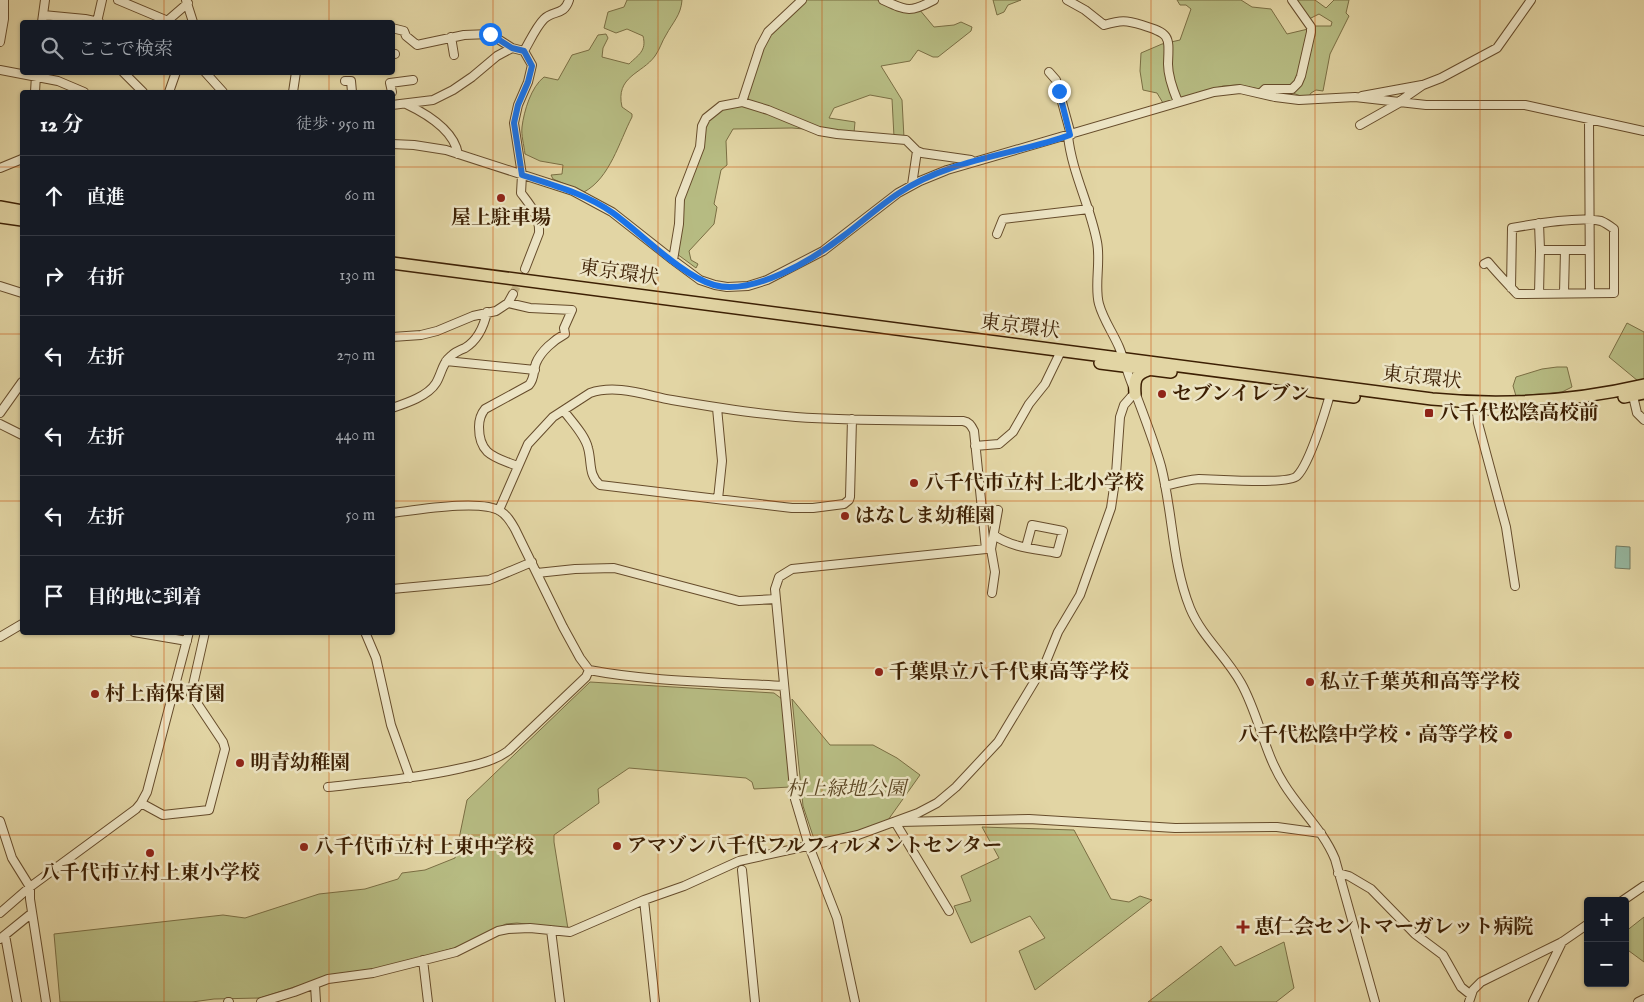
<!DOCTYPE html>
<html lang="ja">
<head>
<meta charset="utf-8">
<style>
  body { margin:0; font-family:"IM FELL English","Noto Serif JP",serif; background:#242831; color:#f1f3f6 }
  .controls { position:absolute; right:15px; bottom:15px; display:grid; overflow:hidden; border-radius:5px; box-shadow:0 1px 4px #0004 }
  .controls button { width:45px; height:45px; display:grid; place-items:center; padding:0; border:0; border-bottom:1px solid #363941; background:#171b24; color:#f1f3f6; font:25px sans-serif }
  .stop { position:absolute; width:15px; height:15px; margin:-11px; border:4px solid #1a73e8; border-radius:50%; background:#fff }
  .stop.end { background:#1a73e8; border-color:#fff; box-shadow:0 1px 5px #0008 }
  .list { margin:0; padding:0; list-style:none }
  h2 { display:flex; justify-content:space-between; align-items:center; height:65px; margin:0; padding:0 20px; font-size:21px }
  h2 small { font-size:16px; font-weight:400; color:#9ea1a6 }
  .list li { display:grid; grid-template-columns:32px 1fr auto; gap:15px; align-items:center; box-sizing:border-box; height:80px; padding:0 20px; border-top:1px solid #363941 }
  .list b { display:block; font-size:19px; white-space:nowrap }
  .list em { font-size:16px; font-style:normal; color:#9ea1a6 }
  .icon { flex:none; width:28px; height:28px; fill:none; stroke:currentColor; stroke-width:2; stroke-linecap:round; stroke-linejoin:round }
  .map { position:relative; flex:none; width:1644px; height:1002px; overflow:hidden }
  .search { position:absolute; background:#171b24; box-shadow:0 1px 4px #0004; left:20px; top:20px; width:375px; height:55px; display:flex; align-items:center; gap:12px; box-sizing:border-box; padding:0 18px; border-radius:5px; color:#9ea1a6; font-size:19px }
  .panel { position:absolute; background:#171b24; box-shadow:0 1px 4px #0004; left:20px; top:90px; width:375px; height:545px; border-radius:5px }
  .map>svg:first-child { display:block }
  .green { fill:#b7bc83; stroke:#7a6e43 }
  .water { fill:#96b9a2; stroke:#727b62 }
  .lines { fill:none; stroke-linecap:round; stroke-linejoin:round }
  .minor-tunnel { stroke:#c1b184; stroke-width:8; stroke-dasharray:8 4; stroke-linecap:butt }
  .minor-casing { stroke:#664c2b; stroke-width:10 }
  .highway-casing { stroke:#3c1f03; stroke-width:14 }
  .minor { stroke:#ece4c4; stroke-width:8 }
  .highway { stroke:#e2d5a4; stroke-width:11 }
  .route { stroke:#1a73e8; stroke-width:6 }
  .grid { fill:none; stroke:#c64d0a; stroke-width:1; stroke-opacity:0.55 }
  .poi-dot { fill:#8f2418; stroke:#ece4c4; stroke-width:2 }
  .labels { text-anchor:middle; dominant-baseline:central; stroke-width:5; stroke-linejoin:round; paint-order:stroke }
  .poi-label { font-size:20px; font-weight:bold; fill:#3c1f03; stroke:#ece4c4; text-anchor:start }
  .street-label { font-size:20px; fill:#3c1f03; stroke:#ece4c4 }
  .park-label { font-size:20px; font-style:italic; fill:#5b4623; stroke:#ece4c4 }
</style>
</head>
<body>
<div class="map">
<svg width="1644" height="1002" viewBox="0 0 1644 1002">
  <rect width="100%" height="100%" fill="#e2d5a4"/>
  <filter id="stains"><feTurbulence type="fractalNoise" baseFrequency=".004" numOctaves="4"/><feColorMatrix values="0 0 0 0 .2 0 0 0 0 .09 0 0 0 0 .02 0 0 0 .5 -.17"/></filter>
  <radialGradient id="worn" r=".72"><stop offset=".6" stop-color="#630" stop-opacity="0"/><stop offset="1" stop-color="#630" stop-opacity=".3"/></radialGradient>
  <!-- green -->
  <path class="green" d="M 627,0 L 682,0 C 681,15 673,22 666,35 C 662,41 660,49 655,56 C 642,74 615,76 622,107 L 632,114 L 632,117 C 619,142 610,178 584,192 L 553,179 L 551,175 L 562,174 L 563,165 L 540,161 L 525,154 C 524,145 521,135 522,127 C 524,111 531,87 544,77 L 558,80 L 572,55 L 589,50 L 598,35 L 606,34 L 608,38 L 603,48 L 602,57 L 629,64 C 638,55 647,51 643,36 L 627,29 L 616,33 L 604,28 L 608,12 L 624,7 Z
    M 806,0 L 877,0 L 899,10 L 919,9 L 934,27 L 954,25 L 961,22 L 972,27 L 971,31 L 938,57 L 933,57 L 918,50 L 910,61 L 881,66 L 902,100 L 904,138 L 894,137 L 892,99 L 870,95 L 834,108 L 829,118 L 855,122 L 854,133 L 792,128 L 733,129 L 726,141 L 727,165 L 721,170 L 714,204 L 717,207 L 714,224 L 689,251 L 691,260 L 698,264 L 696,268 L 677,254 L 681,209 L 708,120 L 721,108 L 750,102 L 746,94 L 764,44 L 776,27 Z
    M 993,0 L 1021,0 L 1008,5 L 1004,12 L 997,15 Z
    M 1177,0 L 1241,0 L 1252,7 L 1271,9 L 1287,34 L 1308,29 L 1312,42 L 1315,36 L 1315,26 L 1331,26 L 1332,22 L 1319,14 L 1309,19 L 1294,0 L 1315,0 L 1326,8 L 1334,0 L 1349,0 L 1346,13 L 1349,16 L 1330,54 L 1323,91 L 1316,90 L 1311,93 L 1308,98 L 1303,97 L 1288,91 L 1259,89 L 1237,85 L 1223,86 L 1163,103 L 1157,93 L 1143,90 L 1140,71 L 1141,53 L 1162,44 L 1180,40 L 1191,9 L 1186,5 L 1180,5 Z
    M 1627,323 L 1644,332 L 1644,380 L 1638,381 L 1609,357 Z
    M 1557,367 L 1567,367 L 1572,387 L 1562,392 L 1516,396 L 1513,386 L 1516,377 L 1542,369 Z
    M 590,682 L 774,693 L 782,699 L 790,787 L 754,789 L 752,782 L 746,778 L 629,768 L 598,789 L 599,803 L 554,835 L 554,842 L 568,929 L 517,923 L 506,924 L 457,947 L 389,967 L 335,974 L 260,998 L 214,999 L 192,1002 L 60,1002 L 54,934 L 223,915 L 245,918 L 319,894 L 365,889 L 398,879 L 402,873 L 425,870 L 455,858 L 467,800 Z
    M 792,699 L 830,745 L 873,745 L 897,758 L 920,775 L 888,820 L 857,832 L 817,842 L 814,839 L 803,806 Z
    M 982,827 L 1074,830 L 1111,899 L 1129,902 L 1140,896 L 1152,900 L 1035,990 L 1019,951 L 1045,938 L 1030,916 L 971,943 L 954,906 L 971,901 L 961,876 L 999,858 Z
    M 1644,917 L 1644,962 L 1625,948 L 1625,932 Z
    M 1284,942 L 1294,988 L 1276,1002 L 1148,1002 L 1221,946 L 1235,966 Z"/>
  <!-- water -->
  <path class="water" d="M 1616,546 L 1630,547 L 1630,569 L 1615,568 Z"/>
  <g class="lines">
    <!-- minor-tunnel -->
    <path class="minor-tunnel" d="M 513,294 L 525,269"/>
    <defs>
      <path id="minor" d="M 118,0 L 168,21
        M 186,0 L 193,22
        M 883,0 C 907,11 910,13 934,0
        M 1067,0 L 1085,10 L 1104,25 C 1121,20 1126,20 1142,25 C 1171,34 1169,36 1168,64 C 1168,77 1173,90 1178,102
        M 43,15 L 85,19 L 99,22
        M 42,22 L 45,0
        M 97,22 L 102,0
        M 166,22 L 188,3
        M 392,28 L 404,31 L 406,36 L 417,45 L 464,35 L 490,34 L 512,48
        M 451,37 L 454,55
        M 0,42 L 4,19 L 4,0
        M 524,51 L 532,65 L 528,82 L 518,105 L 514,123 L 522,175 L 521,193 C 530,205 540,216 539,233 L 525,269
        M 524,51 C 530,41 536,27 544,19 C 553,10 564,16 569,0
        M 392,54 L 395,54
        M 0,70 L 58,81 L 84,92
        M 123,72 L 143,92
        M 205,72 L 223,92
        M 1049,72 L 1056,80 L 1071,135
        M 345,81 L 351,81 L 352,92
        M 35,92 L 36,75
        M 169,92 L 176,72
        M 293,92 L 296,72
        M 392,92 L 390,83 L 413,80
        M 1261,93 L 1265,89 L 1292,89 L 1298,83 L 1301,76 L 1311,32 L 1311,27 L 1292,0
        M 1362,96 L 1422,85
        M 742,102 L 760,47 L 768,32 L 802,0
        M 1397,103 L 1423,85 L 1441,78 L 1497,48 L 1531,0
        M 406,104 C 427,114 454,130 458,154
        M 392,105 L 433,100 L 453,90 L 472,77 L 497,56 L 512,48 L 524,51
        M 1589,119 L 1590,293
        M 1360,125 L 1399,103
        M 1068,136 C 1072,173 1090,205 1097,242 C 1101,262 1094,286 1099,304 C 1103,319 1113,333 1119,347 C 1124,359 1127,372 1132,384 C 1142,411 1153,438 1161,466 C 1173,513 1172,563 1190,608 C 1202,637 1226,656 1241,683 C 1259,715 1264,753 1284,784 C 1300,810 1323,830 1335,859 L 1375,1002
        M 392,144 L 414,145 L 446,150 L 573,191 L 612,212 L 673,260 L 700,280 L 715,285 L 727,287 L 748,286 L 767,280 L 823,251 L 898,193 L 920,181 L 947,170 L 1214,92 L 1240,89 L 1275,97 L 1299,100 L 1355,97 L 1426,105 L 1525,105 L 1644,131
        M 0,168 L 22,159
        M 912,185 L 917,151
        M 1539,223 L 1540,250 L 1589,250
        M 997,234 L 1003,219 L 1089,209
        M 673,260 L 679,224 L 680,199 L 700,147 L 702,126 L 706,118 L 721,106 L 742,102 L 768,110 L 819,131 L 837,134 L 906,140 L 917,151 L 922,153 L 971,160
        M 1484,264 L 1488,262 C 1497,273 1507,283 1517,294 L 1614,293 L 1614,229 C 1610,226 1606,223 1601,221 C 1579,216 1534,224 1512,228 L 1511,288
        M 0,286 L 22,293
        M 1564,293 L 1565,250
        M 1539,294 L 1540,250
        M 508,303 L 530,308 L 572,310 L 564,328 L 565,334 C 554,340 541,351 536,363 C 533,371 535,378 529,385 L 485,409 C 480,415 479,420 479,427 C 479,455 495,457 517,466
        M 392,337 L 421,335 L 437,331 L 473,316 L 496,311 L 508,303 L 513,294
        M 446,361 L 535,370
        M 1633,396 L 1637,413 L 1644,420
        M 1476,405 L 1478,423 L 1506,527 L 1515,586
        M 392,408 C 407,403 428,396 436,383 C 442,373 442,363 451,356 C 455,352 460,350 465,348 C 478,340 484,326 487,312
        M 717,408 L 722,461 L 718,499
        M 564,411 C 572,422 585,435 588,448 C 592,462 588,475 600,485 L 792,508 L 813,508 L 844,504 L 849,500 L 850,497 L 852,419
        M 0,413 L 22,382
        M 0,424 L 22,435
        M 975,446 L 999,444 L 1013,432 L 1029,404 L 1045,384 L 1061,351
        M 1165,486 C 1176,483 1187,480 1199,479 C 1216,479 1288,485 1297,476 C 1310,463 1326,409 1331,391
        M 499,510 L 528,444 L 553,417 L 590,393 C 616,384 645,395 672,400 C 713,407 754,414 796,417 C 851,421 907,420 963,421 C 969,422 971,425 974,431 L 986,549 L 792,569 L 779,577 L 775,589 L 795,799 L 809,846 L 837,918 L 855,1002
        M 392,513 C 417,510 481,499 500,511 C 507,515 511,522 515,529 L 563,627 L 580,658 L 589,670 C 652,682 720,682 784,686
        M 994,535 C 1012,548 1037,549 1057,553 L 1063,531 L 1032,525 L 1026,547
        M 537,573 L 575,569 L 614,568 L 739,601 L 776,599
        M 392,589 L 489,580 L 532,562
        M 992,593 L 995,572 L 991,549 L 998,510
        M 134,632 L 187,641
        M 365,632 L 376,658 L 391,725 L 410,778
        M 0,637 L 22,624
        M 328,787 C 373,782 418,778 462,768 C 479,764 494,761 508,751 L 586,677 L 589,670
        M 141,803 L 163,815 L 209,810 L 225,749 L 223,742 L 191,694 L 205,632
        M 0,821 L 12,858 L 30,887 L 30,899 L 46,1002
        M 895,822 L 949,911
        M 900,822 L 1029,819 L 1175,828 L 1277,827 L 1321,833
        M 742,870 L 755,1002
        M 1338,873 L 1349,876 L 1371,889 L 1415,934 L 1443,955 L 1461,987 L 1471,995
        M 644,900 L 655,1002
        M 1622,901 L 1644,886
        M 0,913 L 30,887 L 136,809 L 141,803 L 147,792 L 189,632
        M 551,930 L 560,1002
        M 5,935 L 17,1002
        M 0,939 L 32,913
        M 423,960 L 428,1002
        M 315,985 L 316,1002
        M 228,1002 L 229,1002
        M 261,1002 L 294,992 L 328,979 L 373,973 L 456,952 L 498,931 L 508,929 L 530,928 L 570,932 L 644,900 L 684,886 L 739,861 L 858,835 L 918,813 L 937,803 L 956,787 L 998,742 L 1045,664 L 1058,632 L 1080,595 L 1111,508 L 1116,474 L 1120,417 L 1124,405 L 1131,397 L 1136,395
        M 1469,1002 L 1473,990 L 1481,982 L 1562,942 L 1588,924
        M 1533,1002 L 1562,942
        M 1638,1002 L 1644,999"/>
      <path id="highway" d="M 0,207 L 22,211
        M 0,217 L 22,220
        M 392,263 L 1432,399 C 1503,406 1575,401 1644,385
        M 1100,363 L 1171,372
        M 1310,391 L 1354,397
        M 1135,394 C 1134,381 1135,374 1148,370
        M 1624,397 L 1644,393
        M 1472,409 L 1513,409 L 1553,407"/>
    </defs>
    <!-- minor casing -->
    <use href="#minor" class="minor-casing"/>
    <!-- highway casing -->
    <use href="#highway" class="highway-casing"/>
    <!-- minor -->
    <use href="#minor" class="minor"/>
    <!-- highway -->
    <use href="#highway" class="highway"/>
  </g>
  <g class="lines">
    <!-- route -->
    <path class="route" d="M 490,34 L 512,48 L 524,51 L 532,66 L 528,82 L 518,105 L 514,123 L 522,175 C 553,185 586,194 613,213 C 641,233 682,276 714,285 C 753,296 812,260 842,237 C 861,223 879,206 899,193 C 949,159 1014,155 1070,135 L 1059,91"/>
  </g>
  <!-- grid -->
  <path class="grid" d="M 164,0 L 164,22M 329,0 L 329,22M 493,0 L 493,1002M 658,0 L 658,1002M 822,0 L 822,1002M 986,0 L 986,1002M 1151,0 L 1151,1002M 1315,0 L 1315,1002M 1480,0 L 1480,1002M 164,72 L 164,92M 329,72 L 329,92M 0,167 L 22,167M 392,167 L 1644,167M 0,334 L 22,334M 392,334 L 1644,334M 0,501 L 22,501M 392,501 L 1644,501M 164,632 L 164,1002M 329,632 L 329,1002M 0,668 L 1644,668M 0,835 L 1644,835"/>
  <!-- markers -->
  <g class="poi-dot">
    <circle cx="501" cy="198" r="5"/>
    <circle cx="1162" cy="394" r="5"/>
    <rect x="1424" y="408" width="10" height="10" rx="2.5"/>
    <circle cx="914" cy="483" r="5"/>
    <circle cx="845" cy="516" r="5"/>
    <circle cx="879" cy="672" r="5"/>
    <circle cx="1310" cy="682" r="5"/>
    <circle cx="95" cy="694" r="5"/>
    <circle cx="1508" cy="735" r="5"/>
    <circle cx="240" cy="763" r="5"/>
    <circle cx="617" cy="846" r="5"/>
    <circle cx="304" cy="847" r="5"/>
    <circle cx="150" cy="853" r="5"/>
    <path d="M1240.5 919.5h5v5h5v5h-5v5h-5v-5h-5v-5h5z"/>
  </g>
  <g class="labels">
    <!-- poi labels -->
    <g class="poi-label">
      <text x="501" y="218" text-anchor="middle">屋上駐車場</text>
      <text x="1172" y="394">セブンイレブン</text>
      <text x="1439" y="413">八千代松陰高校前</text>
      <text x="924" y="483">八千代市立村上北小学校</text>
      <text x="855" y="516">はなしま幼稚園</text>
      <text x="889" y="672">千葉県立八千代東高等学校</text>
      <text x="1320" y="682">私立千葉英和高等学校</text>
      <text x="105" y="694">村上南保育園</text>
      <text x="1498" y="735" text-anchor="end">八千代松陰中学校・高等学校</text>
      <text x="250" y="763">明青幼稚園</text>
      <text x="627" y="846">アマゾン八千代フルフィルメントセンター</text>
      <text x="314" y="847">八千代市立村上東中学校</text>
      <text x="150" y="873" text-anchor="middle">八千代市立村上東小学校</text>
      <text x="1254" y="927">恵仁会セントマーガレット病院</text>
    </g>
    <!-- street labels -->
    <g class="street-label">
      <text transform="translate(619 273) rotate(8)">東京環状</text>
      <text transform="translate(1020 327) rotate(7)">東京環状</text>
      <text transform="translate(1422 378) rotate(6)">東京環状</text>
    </g>
    <!-- park labels -->
    <g class="park-label">
      <text x="846" y="789">村上緑地公園</text>
    </g>
  </g>
  <rect width="100%" height="100%" filter="url(#stains)"/>
  <rect width="100%" height="100%" fill="url(#worn)"/>
</svg>
<div class="controls">
<button>+</button>
<button>−</button>
</div>
<div class="stop" style="left:490px;top:34px"></div>
<div class="stop end" style="left:1059px;top:91px"></div>
<div class="search"><svg class="icon" aria-label="search" viewBox="0 0 24 24"><circle cx="10" cy="10" r="6"/><path d="M15 15l6 6"/></svg>ここで検索</div>
<section class="panel">
<h2>12 分<small>徒歩 · 950 m</small></h2>
<ul class="list">
<li><svg class="icon" aria-label="ahead" viewBox="0 0 24 24"><path d="M12 20V5M6 11l6-6 6 6"/></svg><div><b>直進</b></div><em>60 m</em></li>
<li><svg class="icon" aria-label="right" viewBox="0 0 24 24"><path d="M7 20v-9h11M14 6l5 5-5 5"/></svg><div><b>右折</b></div><em>130 m</em></li>
<li><svg class="icon" aria-label="left" viewBox="0 0 24 24"><path d="M17 20v-9H6M10 6l-5 5 5 5"/></svg><div><b>左折</b></div><em>270 m</em></li>
<li><svg class="icon" aria-label="left" viewBox="0 0 24 24"><path d="M17 20v-9H6M10 6l-5 5 5 5"/></svg><div><b>左折</b></div><em>440 m</em></li>
<li><svg class="icon" aria-label="left" viewBox="0 0 24 24"><path d="M17 20v-9H6M10 6l-5 5 5 5"/></svg><div><b>左折</b></div><em>50 m</em></li>
<li><svg class="icon" aria-label="arrive" viewBox="0 0 24 24"><path d="M6 21V4h12l-3 4 3 4H6"/></svg><div><b>目的地に到着</b></div></li>
</ul>
</section>
</div>
</body>
</html>
